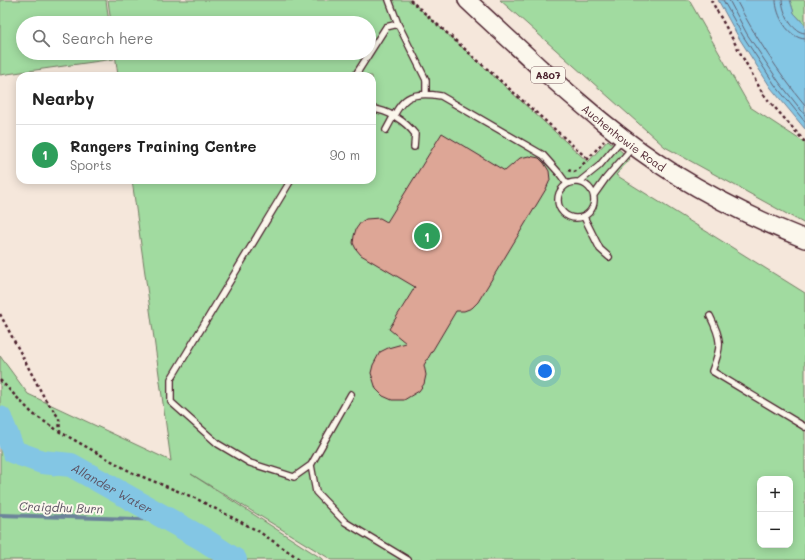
<!DOCTYPE html>
<html lang="en">
<head>
<meta charset="utf-8">
<style>
  body { margin:0; font-family:Mali,sans-serif; background:#f2f2f2; color:#222 }
  .controls { position:absolute; right:12px; bottom:12px; display:grid; overflow:hidden; border-radius:8px; box-shadow:0 2px 10px #0003 }
  .controls button { width:36px; height:36px; display:grid; place-items:center; padding:0; border:0; border-bottom:1px solid #e0e0e0; background:#fff; color:#222; font:20px sans-serif }
  .you { position:absolute; left:545px; top:371px; width:14px; height:14px; margin:-10px; border:3px solid #fff; border-radius:50%; background:#1a73e8; box-shadow:0 0 0 6px #1a73e833 }
  .badge { display:grid; place-items:center; width:26px; height:26px; border-radius:50%; background:#b45309; color:#fff; font-size:13px; font-weight:700 }
  .pin { position:absolute; translate:-50% -50%; border:2px solid #fff; box-shadow:0 1px 4px #0006 }
  .list { margin:0; padding:0; list-style:none }
  h2 { display:flex; justify-content:space-between; align-items:center; height:52px; margin:0; padding:0 16px; font-size:17px }
  h2 small { font-size:13px; font-weight:400; color:#767676 }
  .list li { display:grid; grid-template-columns:26px 1fr auto; gap:12px; align-items:center; box-sizing:border-box; height:60px; padding:0 16px; border-top:1px solid #e0e0e0 }
  .list b { display:block; font-size:15px; white-space:nowrap }
  .list p { margin:0; font-size:13px; white-space:nowrap; color:#767676 }
  .list em { font-size:13px; font-style:normal; color:#767676 }
  .icon { flex:none; width:22px; height:22px; fill:none; stroke:currentColor; stroke-width:2; stroke-linecap:round; stroke-linejoin:round }
  .map { position:relative; flex:none; width:805px; height:560px; overflow:hidden }
  .search { position:absolute; background:#fff; box-shadow:0 2px 10px #0003; left:16px; top:16px; width:360px; height:44px; display:flex; align-items:center; gap:10px; box-sizing:border-box; padding:0 14px; border-radius:22px; color:#767676; font-size:15px }
  .panel { position:absolute; background:#fff; box-shadow:0 2px 10px #0003; left:16px; top:72px; width:360px; height:112px; border-radius:12px }
  .map>svg:first-child { display:block }
  .green { fill:#a1dba0; stroke:#767d66; fill-rule:evenodd }
  .water { fill:#83c6e4; stroke:#6c839a }
  .lines { fill:none; stroke-linecap:round; stroke-linejoin:round }
  .shore { stroke:#616275; stroke-width:1 }
  .stream { stroke:#6c839a; stroke-width:4 }
  .river { stroke:#83c6e4; stroke-width:24 }
  .building { fill:#dda696; stroke:#4a1f2b }
  .service-casing { stroke:#4a1f2b; stroke-width:8 }
  .primary-casing { stroke:#4a1f2b; stroke-width:20 }
  .path { stroke:#4a1f2b; stroke-width:2.5; stroke-dasharray:3 3; stroke-linecap:butt }
  .service { stroke:#fbf7ec; stroke-width:5.5 }
  .primary { stroke:#fbf7ec; stroke-width:17 }
  .labels { text-anchor:middle; dominant-baseline:central; stroke-width:4; stroke-linejoin:round; paint-order:stroke }
  .shield { fill:#fbf7ec; stroke:#7f6065; stroke-width:1 }
  .shield-label { font-size:10px; font-weight:bold; fill:#4a1f2b }
  .street-label { font-size:11px; fill:#4a1f2b; stroke:#fbf7ec }
  .water-label { font-size:12px; font-style:italic; fill:#5b5162; stroke:#fbf7ec }
</style>
</head>
<body>
<div class="map">
<svg width="805" height="560" viewBox="0 0 805 560">
  <rect width="100%" height="100%" fill="#f5e7db"/>
  <filter id="ink" filterUnits="userSpaceOnUse"><feTurbulence type="fractalNoise" baseFrequency=".025" numOctaves="2"/><feDisplacementMap in="SourceGraphic" scale="8" xChannelSelector="R" yChannelSelector="G"/><feConvolveMatrix kernelMatrix="1 2 1 2 8 2 1 2 1" color-interpolation-filters="sRGB"/></filter>
  <g filter="url(#ink)">
    <!-- green -->
    <path class="green" d="M 0,0 L 106,0 L 109,23 L 23,23 L 23,53 L 113,53 L 114,59 L 0,75 Z
      M 108,0 L 410,0 L 588,162 L 608,140 L 630,159 L 616,175 L 805,293 L 805,560 L 332,560 L 191,474 L 324,560 L 0,560 L 0,356 L 28,394 L 171,461 L 132,180 L 372,180 L 372,76 L 118,76 L 115,53 L 369,53 L 369,23 L 111,23 ZM 760,479 L 790,479 L 790,545 L 760,545 Z
      M 500,0 L 689,0 L 750,107 L 805,143 L 805,224 L 665,147 Z
      M 790,0 L 805,0 L 805,25 L 794,13 Z"/>
    <!-- water -->
    <path class="water" d="M 718,0 L 790,0 L 794,13 L 805,25 L 805,129 L 771,88 L 739,38 Z"/>
    <g class="lines">
      <!-- shore -->
      <path class="shore" d="M 723,0 L 743,36 L 775,85 L 805,122
        M 729,0 L 747,34 L 779,82 L 805,115
        M 736,0 C 756,38 778,72 805,105
        M 776,0 C 776,15 788,38 805,39
        M 782,0 C 783,12 791,32 805,33"/>
      <!-- stream -->
      <path class="stream" d="M 0,515 L 169,520"/>
      <!-- river -->
      <path class="river" id="s1" d="M 0,418 L 14,452 L 42,462 L 71,465 L 203,539 L 235,560"/>
    </g>
    <!-- building -->
    <path class="building" d="M 442,133 L 505,171 L 520,158 L 529,156 L 539,158 L 544,163 L 549,171 L 550,180 L 546,189 L 478,302 L 472,308 L 464,311 L 456,311 L 424,365 L 426,375 L 424,384 L 419,391 L 404,400 L 392,400 L 383,396 L 376,389 L 371,373 L 373,365 L 380,352 L 388,348 L 406,343 L 389,329 L 415,287 L 361,255 L 356,249 L 353,243 L 354,236 L 356,229 L 361,222 L 366,219 L 380,218 L 387,222 Z"/>
    <g class="lines">
      <defs>
        <path id="service" d="M 389,0 L 398,24 L 426,80 L 426,93
          M 355,76 L 386,27 L 398,24
          M 372,109 C 388,110 405,121 415,134 L 414,147
          M 386,130 C 402,101 404,90 441,96 L 543,155 L 559,173 L 567,184
          M 291,180 L 171,379 L 171,402 L 218,444 L 250,463 L 294,477 L 311,465 L 316,492 L 345,522 L 408,560
          M558 200a18 18 0 1 1 36 0a18 18 0 1 1-36 0Z
          M 579,182 L 599,166 L 621,140
          M 594,195 L 606,178 L 632,148
          M 584,217 L 600,249 L 609,257
          M 710,316 C 722,340 722,346 712,371 L 805,427
          M 311,465 L 351,394"/>
        <g id="primary">
          <path id="s2" d="M 467,0 C 491,23 516,45 540,68 C 582,105 625,143 673,173 C 715,199 759,221 805,239"/>
        </g>
      </defs>
      <!-- service casing -->
      <use href="#service" class="service-casing"/>
      <!-- primary casing -->
      <use href="#primary" class="primary-casing"/>
      <!-- path -->
      <path class="path" d="M 410,0 L 588,159
        M 711,0 L 763,94 L 805,142
        M 568,170 L 574,172 L 578,170 L 604,141
        M 0,314 L 45,399 L 59,418 L 60,432
        M 0,380 L 33,414 L 60,432 L 133,473 L 195,498 L 258,531 L 301,560"/>
      <!-- service -->
      <use href="#service" class="service"/>
      <!-- primary -->
      <use href="#primary" class="primary"/>
    </g>
  </g>
  <g class="labels">
    <!-- shield labels -->
    <rect class="shield" x="531" y="67" width="34" height="16" rx="3"/>
    <g class="shield-label">
      <text x="548" y="75">A807</text>
    </g>
    <!-- street labels -->
    <g class="street-label">
      <text stroke="none"><textPath href="#s2" startOffset="209">Auchenhowie Road</textPath></text>
    </g>
    <!-- water labels -->
    <g class="water-label">
      <text stroke="none"><textPath href="#s1" startOffset="143">Allander Water</textPath></text>
      <text transform="translate(61 507) rotate(2)">Craigdhu Burn</text>
    </g>
  </g>
</svg>
<div class="controls">
<button>+</button>
<button>−</button>
</div>
<div class="you"></div>
<div class="pin badge" style="left:427px;top:236px;background:#2e9e5b">1</div>
<div class="search"><svg class="icon" aria-label="search" viewBox="0 0 24 24"><circle cx="10" cy="10" r="6"/><path d="M15 15l6 6"/></svg>Search here</div>
<section class="panel">
<h2>Nearby<small></small></h2>
<ul class="list">
<li><span class="badge" style="background:#2e9e5b">1</span><div><b>Rangers Training Centre</b><p>Sports</p></div><em>90 m</em></li>
</ul>
</section>
</div>
</body>
</html>
